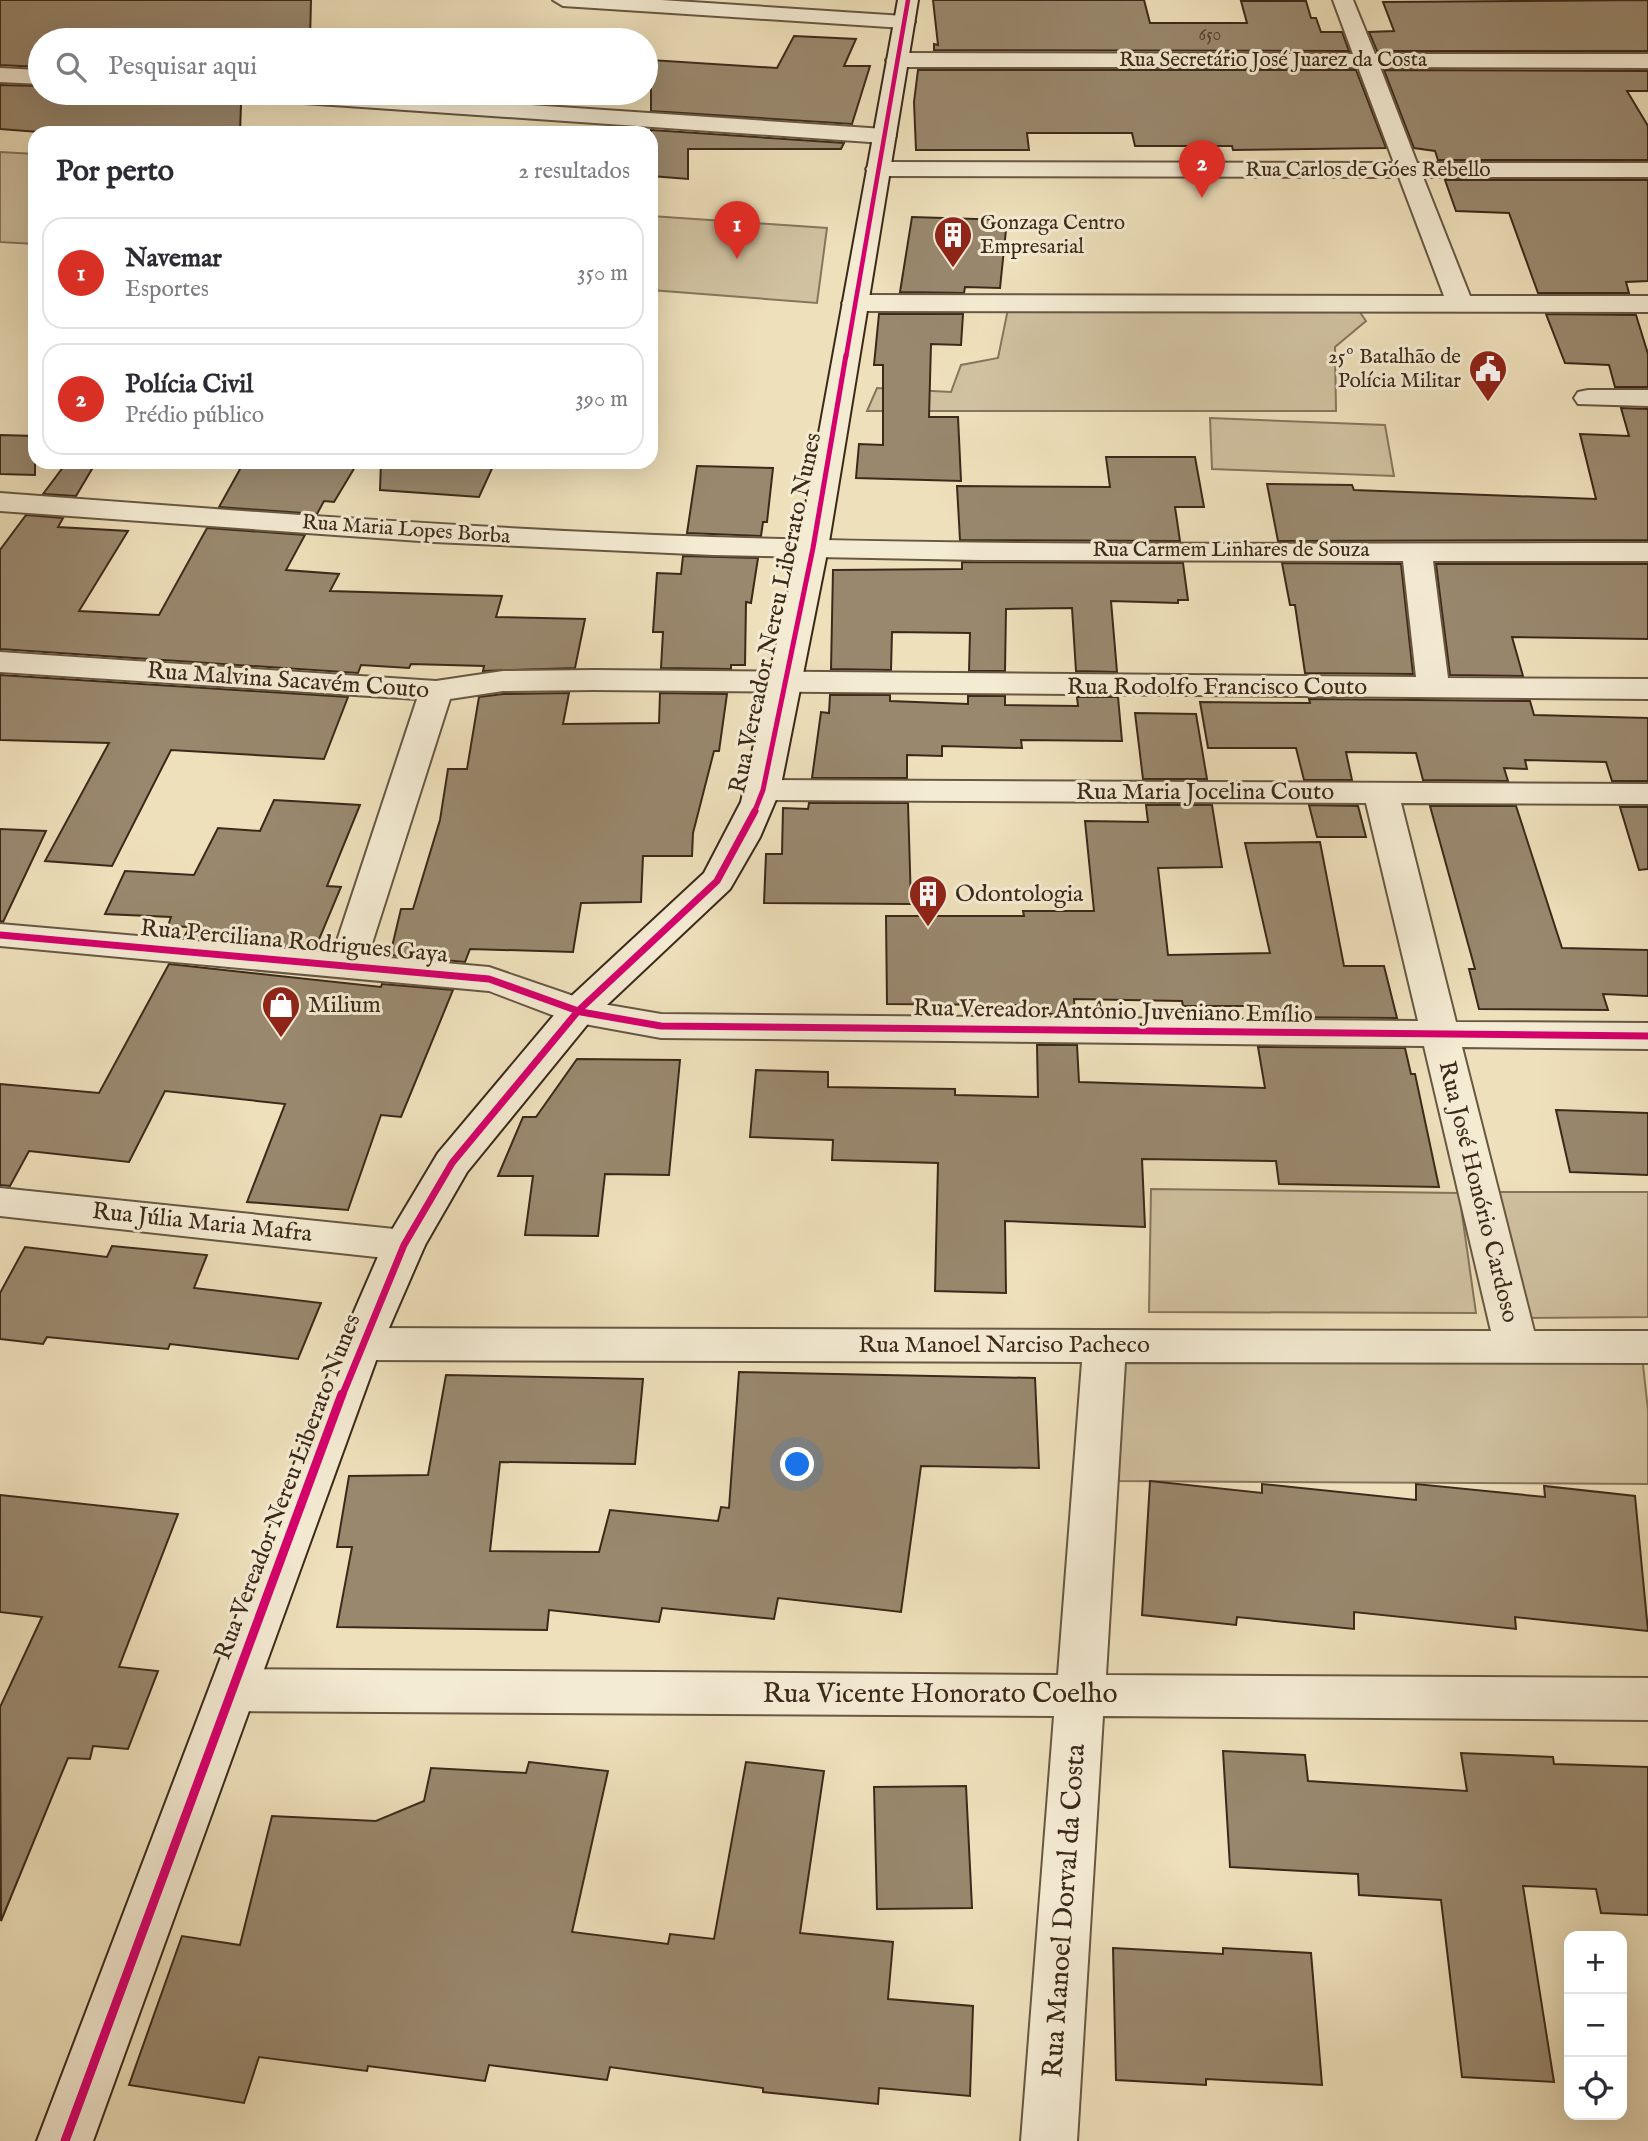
<!DOCTYPE html>
<html lang="pt">
<head>
<meta charset="utf-8">
<style>
  body { margin:0; font-family:"IM FELL English",serif; background:#f2f2f3; color:#2b2b33 }
  .controls { position:absolute; right:21px; bottom:21px; display:grid; overflow:hidden; border-radius:14px; box-shadow:0 7px 28px #0002 }
  .controls button { width:63px; height:63px; display:grid; place-items:center; padding:0; border:0; border-bottom:2px solid #e1e1e2; background:#fff; color:#2b2b33; font:35px sans-serif }
  .you { position:absolute; left:798px; top:1465px; width:24px; height:24px; margin:-18px; border:5px solid #fff; border-radius:50%; background:#1a73e8; box-shadow:0 0 0 10px #1a73e833 }
  .badge { display:grid; place-items:center; width:46px; height:46px; border-radius:50%; background:#d93025; color:#fff; font-size:23px; font-weight:700 }
  .pin { position:absolute; translate:-50% -58px; filter:drop-shadow(0 2px 4px #0008) }
  .pin::after { content:''; position:absolute; top:37px; width:24px; height:21px; background:inherit; clip-path:polygon(0 0,100% 0,50% 100%) }
  .list { margin:0; padding:0; list-style:none }
  h2 { display:flex; justify-content:space-between; align-items:center; height:91px; margin:0; padding:0 28px; font-size:30px }
  h2 small { font-size:23px; font-weight:400; color:#7c7c81 }
  .list li { display:grid; grid-template-columns:46px 1fr auto; gap:21px; align-items:center; box-sizing:border-box; height:112px; margin:0 14px 14px; padding:0 14px; border:2px solid #e1e1e2; border-radius:21px }
  .list b { display:block; font-size:26px; white-space:nowrap }
  .list p { margin:0; font-size:23px; white-space:nowrap; color:#7c7c81 }
  .list em { font-size:23px; font-style:normal; color:#7c7c81 }
  .icon { flex:none; width:38px; height:38px; fill:none; stroke:currentColor; stroke-width:2; stroke-linecap:round; stroke-linejoin:round }
  .map { position:relative; flex:none; width:1648px; height:2141px; overflow:hidden }
  .search { position:absolute; background:#fff; box-shadow:0 7px 28px #0002; left:28px; top:28px; width:630px; height:77px; display:flex; align-items:center; gap:18px; box-sizing:border-box; padding:0 24px; border-radius:38px; color:#7c7c81; font-size:26px }
  .panel { position:absolute; background:#fff; box-shadow:0 7px 28px #0002; left:28px; top:126px; width:630px; height:343px; border-radius:21px }
  .map>svg:first-child { display:block }
  .green { fill:#d0c1a0; stroke:#86755d; stroke-width:2 }
  .building { fill:#99886e; stroke:#3c291a; stroke-width:2 }
  .lines { fill:none; stroke-linecap:round; stroke-linejoin:round }
  .street-casing { stroke:#685742; stroke-width:4 }
  .secondary-casing { stroke:#3c291a; stroke-width:4 }
  .street { fill:#f4ebd3; fill-rule:evenodd }
  .secondary { fill:#f4ebd3; fill-rule:evenodd }
  .cycleway-far3-casing { stroke:#f4ebd3; stroke-width:7 }
  .cycleway-far2-casing { stroke:#f4ebd3; stroke-width:9 }
  .cycleway-far1-casing { stroke:#f4ebd3; stroke-width:11 }
  .cycleway-casing { stroke:#f4ebd3; stroke-width:13 }
  .cycleway-far3 { stroke:#d6006c; stroke-width:4.5 }
  .cycleway-far2 { stroke:#d6006c; stroke-width:5 }
  .cycleway-far1 { stroke:#d6006c; stroke-width:7 }
  .cycleway { stroke:#d6006c; stroke-width:9 }
  .labels { text-anchor:middle; dominant-baseline:central; stroke-width:6; stroke-linejoin:round; paint-order:stroke }
  .far-number-label { font-size:18px; fill:#53412f }
  .far-street-label { font-size:21px; fill:#3c291a; stroke:#f4ebd3 }
  .far-poi-label { font-size:21px; fill:#3c291a; stroke:#f4ebd3; text-anchor:start }
  .street-label { font-size:24px; fill:#3c291a; stroke:#f4ebd3 }
  .poi-label { font-size:24px; fill:#3c291a; stroke:#f4ebd3; text-anchor:start }
  .near-street-label { font-size:28px; fill:#3c291a; stroke:#f4ebd3 }
</style>
</head>
<body>
<div class="map">
<svg width="1648" height="2141" viewBox="0 0 1648 2141">
  <rect width="100%" height="100%" fill="#eee0bb"/>
  <filter id="stains"><feTurbulence type="fractalNoise" baseFrequency=".00286" numOctaves="4"/><feColorMatrix values="0 0 0 0 .2 0 0 0 0 .09 0 0 0 0 .02 0 0 0 .5 -.17"/></filter>
  <radialGradient id="worn" r=".72"><stop offset=".6" stop-color="#630" stop-opacity="0"/><stop offset="1" stop-color="#630" stop-opacity=".3"/></radialGradient>
  <!-- green -->
  <path class="green" d="M 0,152 L 35,154 L 35,244 L 0,242 Z
    M 651,216 L 827,228 L 817,303 L 651,290 Z
    M 1357,308 L 1366,321 L 1335,347 L 1336,411 L 867,411 L 877,388 L 951,392 L 961,365 L 998,358 L 1008,309 Z
    M 1210,418 L 1385,425 L 1394,476 L 1212,469 Z
    M 1151,1189 L 1459,1193 L 1476,1313 L 1149,1312 Z
    M 1488,1192 L 1648,1192 L 1648,1317 L 1524,1318 Z
    M 1117,1354 L 1642,1356 L 1648,1410 L 1648,1484 L 1113,1481 Z"/>
  <!-- building -->
  <path class="building" d="M 0,0 L 311,0 L 310,40 L 40,40 L 40,67 L 0,65 Z
    M 933,0 L 1144,0 L 1150,23 L 1247,23 L 1241,1 L 1306,1 L 1311,18 L 1316,18 L 1321,32 L 1342,32 L 1349,51 L 934,50 L 934,44 L 938,45 Z
    M 1648,0 L 1648,51 L 1377,51 L 1369,32 L 1394,31 L 1383,2 Z
    M 794,36 L 856,39 L 844,66 L 870,66 L 852,124 L 651,111 L 651,60 L 777,68 Z
    M 918,70 L 1356,70 L 1386,148 L 1233,150 L 1232,146 L 1135,146 L 1132,133 L 1027,133 L 1029,150 L 916,150 L 914,102 Z
    M 1384,70 L 1648,71 L 1648,91 L 1627,91 L 1648,126 L 1648,160 L 1438,160 L 1435,151 L 1414,148 Z
    M 0,85 L 40,86 L 40,93 L 241,104 L 240,133 L 52,133 L 0,129 Z
    M 651,130 L 844,143 L 841,149 L 688,149 L 688,179 L 651,176 Z
    M 1445,180 L 1648,180 L 1648,281 L 1626,282 L 1629,293 L 1538,293 L 1509,213 L 1456,211 Z
    M 912,217 L 1007,220 L 1000,288 L 965,287 L 964,293 L 900,292 Z
    M 879,314 L 963,314 L 961,345 L 931,344 L 929,417 L 958,417 L 961,481 L 856,478 L 859,444 L 883,445 L 883,365 L 874,365 Z
    M 1546,314 L 1636,315 L 1648,354 L 1648,387 L 1615,387 L 1609,365 L 1565,363 Z
    M 1621,408 L 1648,409 L 1648,540 L 1278,541 L 1267,484 L 1352,485 L 1354,490 L 1596,499 L 1580,434 L 1629,436 Z
    M 0,435 L 35,436 L 35,475 L 0,474 Z
    M 1106,457 L 1195,457 L 1204,507 L 1175,507 L 1180,541 L 960,540 L 957,486 L 1110,487 Z
    M 67,462 L 82,462 L 92,469 L 76,496 L 43,494 Z
    M 244,462 L 358,462 L 334,502 L 324,501 L 317,514 L 219,507 Z
    M 381,462 L 495,462 L 479,497 L 380,490 Z
    M 697,466 L 773,468 L 767,522 L 763,522 L 761,536 L 687,533 Z
    M 26,515 L 63,518 L 58,527 L 128,531 L 79,611 L 159,615 L 207,528 L 305,535 L 286,570 L 339,574 L 330,591 L 502,596 L 496,617 L 585,619 L 575,668 L 483,671 L 484,666 L 411,664 L 409,668 L 361,665 L 358,673 L 0,649 L 0,550 Z
    M 683,556 L 758,558 L 751,603 L 746,602 L 745,665 L 731,665 L 731,669 L 661,668 L 663,632 L 653,632 L 657,573 L 681,574 Z
    M 962,562 L 1183,563 L 1188,600 L 1178,600 L 1178,603 L 1111,601 L 1117,672 L 1076,671 L 1072,608 L 1006,609 L 1005,671 L 969,671 L 970,633 L 892,632 L 891,670 L 831,669 L 833,570 L 962,569 Z
    M 1282,563 L 1401,564 L 1413,674 L 1305,673 L 1295,605 L 1290,605 Z
    M 1436,564 L 1648,564 L 1648,639 L 1512,637 L 1523,676 L 1450,675 Z
    M 0,675 L 348,697 L 324,759 L 171,750 L 112,866 L 45,861 L 109,743 L 0,740 Z
    M 569,693 L 563,724 L 659,723 L 660,693 L 727,694 L 719,751 L 714,751 L 693,833 L 692,856 L 643,856 L 641,902 L 581,903 L 573,952 L 470,949 L 465,962 L 390,955 L 401,909 L 413,909 L 440,820 L 448,769 L 467,769 L 479,697 L 503,694 Z
    M 830,695 L 890,695 L 890,701 L 968,704 L 968,696 L 1005,696 L 1005,705 L 1078,706 L 1077,697 L 1118,697 L 1122,741 L 1021,740 L 1022,748 L 942,746 L 942,756 L 907,755 L 907,778 L 812,778 L 821,712 L 829,713 Z
    M 1309,699 L 1530,701 L 1534,715 L 1648,718 L 1648,781 L 1612,781 L 1606,762 L 1525,760 L 1527,769 L 1504,768 L 1508,781 L 1423,780 L 1416,753 L 1346,752 L 1352,780 L 1304,780 L 1296,748 L 1208,748 L 1200,702 L 1310,703 Z
    M 1135,713 L 1196,714 L 1207,779 L 1143,779 Z
    M 274,800 L 360,805 L 327,886 L 341,887 L 315,949 L 184,937 L 190,927 L 168,926 L 171,917 L 105,914 L 125,871 L 194,875 L 218,828 L 260,831 Z
    M 809,803 L 908,803 L 911,904 L 764,903 L 766,854 L 782,854 L 783,808 L 808,809 Z
    M 1146,805 L 1212,805 L 1222,867 L 1158,868 L 1168,955 L 1270,953 L 1245,843 L 1320,842 L 1344,966 L 1384,966 L 1397,1018 L 1253,1017 L 1252,1006 L 1183,1006 L 1182,1001 L 1074,999 L 1075,1015 L 1021,1013 L 1020,1005 L 887,1004 L 886,916 L 1024,916 L 1023,911 L 1094,911 L 1085,821 L 1148,822 Z
    M 1309,805 L 1358,806 L 1366,837 L 1317,837 Z
    M 1430,806 L 1516,806 L 1562,948 L 1648,950 L 1648,996 L 1603,994 L 1608,1010 L 1479,1009 L 1469,969 L 1475,969 Z
    M 1620,807 L 1648,807 L 1648,869 L 1639,870 Z
    M 0,829 L 46,831 L 3,922 L 0,921 Z
    M 169,964 L 381,987 L 382,984 L 453,990 L 401,1117 L 381,1115 L 348,1210 L 247,1202 L 285,1104 L 165,1091 L 129,1162 L 29,1151 L 10,1186 L 0,1185 L 0,1084 L 99,1093 Z
    M 1037,1045 L 1077,1045 L 1079,1082 L 1265,1088 L 1258,1047 L 1405,1048 L 1411,1074 L 1415,1074 L 1439,1187 L 1279,1184 L 1276,1161 L 1142,1159 L 1145,1227 L 1005,1221 L 1006,1293 L 935,1291 L 938,1163 L 832,1160 L 833,1140 L 750,1137 L 756,1070 L 828,1072 L 828,1087 L 955,1089 L 955,1095 L 1038,1097 Z
    M 577,1059 L 680,1060 L 669,1175 L 605,1174 L 598,1236 L 525,1235 L 533,1176 L 498,1176 L 523,1117 L 536,1117 Z
    M 1556,1110 L 1648,1113 L 1648,1175 L 1570,1172 Z
    M 112,1246 L 207,1255 L 194,1288 L 321,1303 L 298,1359 L 170,1344 L 168,1349 L 47,1337 L 43,1344 L 0,1339 L 0,1293 L 25,1247 L 107,1257 Z
    M 739,1372 L 1035,1378 L 1039,1468 L 921,1466 L 901,1612 L 778,1598 L 774,1619 L 662,1608 L 659,1622 L 549,1610 L 547,1630 L 337,1627 L 352,1547 L 337,1547 L 349,1476 L 428,1475 L 446,1375 L 643,1379 L 635,1464 L 500,1462 L 490,1551 L 599,1552 L 610,1510 L 718,1521 L 721,1507 L 729,1508 Z
    M 1150,1481 L 1262,1493 L 1262,1484 L 1416,1500 L 1416,1484 L 1545,1497 L 1544,1486 L 1635,1496 L 1648,1631 L 1515,1617 L 1516,1629 L 1354,1612 L 1354,1629 L 1237,1617 L 1236,1625 L 1142,1615 Z
    M 0,1495 L 178,1514 L 119,1667 L 158,1671 L 128,1749 L 93,1746 L 90,1759 L 68,1758 L 1,1921 L 0,1707 L 42,1617 L 0,1612 Z
    M 1223,1751 L 1305,1755 L 1308,1781 L 1467,1791 L 1461,1753 L 1553,1757 L 1554,1764 L 1648,1767 L 1648,1915 L 1601,1913 L 1596,1889 L 1523,1886 L 1554,2082 L 1462,2077 L 1441,1900 L 1359,1895 L 1358,1874 L 1230,1867 Z
    M 529,1762 L 608,1771 L 572,1932 L 668,1944 L 670,1934 L 714,1939 L 746,1762 L 824,1771 L 800,1933 L 893,1942 L 888,1999 L 973,2006 L 970,2096 L 879,2088 L 878,2104 L 763,2092 L 763,2088 L 610,2067 L 607,2080 L 489,2065 L 485,2081 L 368,2066 L 367,2071 L 259,2057 L 244,2103 L 129,2085 L 182,1936 L 240,1945 L 272,1816 L 376,1821 L 424,1801 L 431,1768 L 526,1773 Z
    M 966,1786 L 972,1908 L 877,1909 L 874,1787 Z
    M 1113,1948 L 1223,1954 L 1223,1948 L 1311,1953 L 1322,2085 L 1206,2079 L 1206,2085 L 1116,2080 Z"/>
  <g class="lines">
    <defs>
      <path id="street" d="M 553,0 L 661,0 L 904,16 L 915,22 L 904,28 L 563,6 Z
        M 1333,0 L 1353,0 L 1375,54 L 1648,54 L 1648,68 L 1380,67 L 1417,163 L 1648,163 L 1648,177 L 1423,177 L 1470,296 L 1648,296 L 1648,312 L 855,311 L 846,308 L 842,303 L 846,298 L 855,295 L 1444,296 L 1399,177 L 878,176 L 870,174 L 866,169 L 870,164 L 878,162 L 1394,163 L 1358,67 L 897,67 L 886,60 L 897,53 L 1353,54 Z
        M 0,68 L 40,70 L 40,84 L 0,82 Z
        M 249,93 L 355,93 L 884,129 L 892,131 L 896,136 L 892,141 L 884,143 L 260,100 Z
        M 1588,390 L 1648,390 L 1648,406 L 1578,404 L 1574,398 L 1578,392 Z
        M 0,493 C 237,511 474,529 712,537 C 1024,547 1336,543 1648,543 L 1648,561 L 1433,561 L 1448,678 L 1648,679 L 1648,699 L 594,690 L 503,691 L 450,699 L 368,956 L 489,967 L 591,1002 L 661,1014 L 1418,1021 L 1366,803 L 763,800 L 751,797 L 746,790 L 751,783 L 763,780 L 1648,784 L 1648,804 L 1401,803 L 1456,1022 L 1648,1023 L 1648,1049 L 1462,1047 L 1534,1331 L 1648,1331 L 1648,1363 L 1125,1362 L 1106,1675 L 1648,1678 L 1648,1720 L 1103,1716 L 1077,2141 L 1021,2141 L 1054,1716 L 233,1711 L 216,1705 L 209,1690 L 216,1675 L 233,1669 L 1058,1675 L 1082,1362 L 361,1360 L 346,1355 L 340,1344 L 346,1333 L 361,1328 L 1491,1331 L 1424,1046 L 661,1038 L 568,1021 L 489,991 L 0,946 L 0,924 L 333,953 L 417,699 L 0,672 L 0,652 L 436,681 L 503,671 L 594,670 L 1416,677 L 1403,561 L 980,560 L 713,555 L 434,542 L 0,511 Z
        M 0,1188 L 404,1230 L 419,1234 L 425,1245 L 419,1256 L 404,1260 L 0,1216 Z"/>
      <path id="secondary" d="M 898,0 L 918,0 L 828,548 L 780,790 L 760,837 L 730,889 L 591,1020 L 467,1172 L 425,1245 L 382,1344 L 93,2141 L 37,2141 L 340,1344 L 383,1245 L 438,1153 L 565,1002 L 704,873 L 741,802 L 798,548 Z"/>
    </defs>
    <!-- street casing -->
    <use href="#street" class="street-casing"/>
    <!-- secondary casing -->
    <use href="#secondary" class="secondary-casing"/>
    <!-- street -->
    <use href="#street" class="street"/>
    <!-- secondary -->
    <use href="#secondary" class="secondary"/>
    <defs>
      <path id="cycleway-far3" d="M 846,357 L 908,0"/>
      <path id="cycleway-far2" d="M 754,813 L 763,790 L 813,548 L 846,355"/>
      <path id="cycleway-far1" d="M 0,935 L 489,979 L 581,1012 L 661,1026 L 1648,1036
        M 342,1396 L 404,1245 L 452,1163 L 578,1011 L 717,881 L 755,811"/>
      <path id="cycleway" d="M 65,2141 L 342,1394"/>
    </defs>
    <!-- cycleway-far3 casing -->
    <use href="#cycleway-far3" class="cycleway-far3-casing"/>
    <!-- cycleway-far2 casing -->
    <use href="#cycleway-far2" class="cycleway-far2-casing"/>
    <!-- cycleway-far1 casing -->
    <use href="#cycleway-far1" class="cycleway-far1-casing"/>
    <!-- cycleway casing -->
    <use href="#cycleway" class="cycleway-casing"/>
    <!-- cycleway-far3 -->
    <use href="#cycleway-far3" class="cycleway-far3"/>
    <!-- cycleway-far2 -->
    <use href="#cycleway-far2" class="cycleway-far2"/>
    <!-- cycleway-far1 -->
    <use href="#cycleway-far1" class="cycleway-far1"/>
    <!-- cycleway -->
    <use href="#cycleway" class="cycleway"/>
  </g>
  <!-- icons -->
  <defs>
    <symbol id="building-pin" viewBox="-11 -11 22 30"><path d="M0 17L-7.5 6A9.5 9.5 0 1 1 7.5 6Z" fill="#8f2418" stroke="#f4ebd3"/><path d="M-4-6H4V6H1V3H-1V6H-4ZM-2.5-4.3h1.7v1.8h-1.7ZM.8-4.3h1.7v1.8H.8ZM-2.5-1h1.7V.8h-1.7ZM.8-1h1.7V.8H.8Z" fill="#fff"/></symbol>
    <symbol id="civic-pin" viewBox="-11 -11 22 30"><path d="M0 17L-7.5 6A9.5 9.5 0 1 1 7.5 6Z" fill="#8f2418" stroke="#f4ebd3"/><path d="M-.6-6.5H3V-4.5H.6V-3L4-1V1h2V6H-6V1h2V-1L-.6-3ZM-1.2 2.5V6h2.4V2.5Z" fill="#fff"/></symbol>
    <symbol id="shop-pin" viewBox="-11 -11 22 30"><path d="M0 17L-7.5 6A9.5 9.5 0 1 1 7.5 6Z" fill="#8f2418" stroke="#f4ebd3"/><path d="M-5-2.5h2.3a2.7 3.5 0 0 1 5.4 0H5L5.5 6h-11ZM-1.5-2.5h3a1.5 2.3 0 0 0-3 0Z" fill="#fff"/></symbol>
  </defs>
  <g fill-rule="evenodd">
    <use href="#building-pin" x="931" y="213" width="44" height="60"/>
    <use href="#civic-pin" x="1466" y="347" width="44" height="60"/>
    <use href="#building-pin" x="906" y="872" width="44" height="60"/>
    <use href="#shop-pin" x="259" y="983" width="44" height="60"/>
  </g>
  <g class="labels">
    <!-- far-number labels -->
    <g class="far-number-label">
      <text x="1210" y="35">650</text>
    </g>
    <!-- far-street labels -->
    <g class="far-street-label">
      <text x="1273" y="60">Rua Secretário José Juarez da Costa</text>
      <text x="1368" y="170">Rua Carlos de Góes Rebello</text>
      <text transform="translate(406 530) rotate(4)">Rua Maria Lopes Borba</text>
      <text x="1231" y="550">Rua Carmem Linhares de Souza</text>
    </g>
    <!-- far-poi labels -->
    <g class="far-poi-label">
      <text x="980" y="223">Gonzaga Centro<tspan x="980" dy="24">Empresarial</tspan></text>
      <text x="1461" y="357" text-anchor="end">25º Batalhão de<tspan x="1461" dy="24">Polícia Militar</tspan></text>
    </g>
    <!-- street labels -->
    <g class="street-label">
      <text transform="translate(776 613) rotate(-78)">Rua Vereador Nereu Liberato Nunes</text>
      <text transform="translate(288 681) rotate(4)">Rua Malvina Sacavém Couto</text>
      <text x="1217" y="687">Rua Rodolfo Francisco Couto</text>
      <text x="1205" y="792">Rua Maria Jocelina Couto</text>
      <text transform="translate(294 942) rotate(5)">Rua Perciliana Rodrigues Gaya</text>
      <text transform="translate(1113 1012) rotate(1)">Rua Vereador Antônio Juveniano Emílio</text>
      <text transform="translate(1478 1192) rotate(76)">Rua José Honório Cardoso</text>
      <text transform="translate(202 1223) rotate(6)">Rua Júlia Maria Mafra</text>
      <text x="1004" y="1345">Rua Manoel Narciso Pacheco</text>
      <text transform="translate(288 1487) rotate(-69)">Rua Vereador Nereu Liberato Nunes</text>
    </g>
    <!-- poi labels -->
    <g class="poi-label">
      <text x="955" y="894">Odontologia</text>
      <text x="308" y="1005">Milium</text>
    </g>
    <!-- near-street labels -->
    <g class="near-street-label">
      <text x="940" y="1694">Rua Vicente Honorato Coelho</text>
      <text transform="translate(1065 1911) rotate(-86)">Rua Manoel Dorval da Costa</text>
    </g>
  </g>
  <rect width="100%" height="100%" filter="url(#stains)"/>
  <rect width="100%" height="100%" fill="url(#worn)"/>
</svg>
<div class="controls">
<button>+</button>
<button>−</button>
<button><svg class="icon" aria-label="locate" viewBox="0 0 24 24"><circle cx="12" cy="12" r="6"/><path d="M12 2v4M12 18v4M2 12h4M18 12h4"/></svg></button>
</div>
<div class="you"></div>
<div class="pin badge" style="left:737px;top:259px">1</div>
<div class="pin badge" style="left:1202px;top:198px">2</div>
<div class="search"><svg class="icon" aria-label="search" viewBox="0 0 24 24"><circle cx="10" cy="10" r="6"/><path d="M15 15l6 6"/></svg>Pesquisar aqui</div>
<section class="panel">
<h2>Por perto<small>2 resultados</small></h2>
<ul class="list">
<li><span class="badge">1</span><div><b>Navemar</b><p>Esportes</p></div><em>350 m</em></li>
<li><span class="badge">2</span><div><b>Polícia Civil</b><p>Prédio público</p></div><em>390 m</em></li>
</ul>
</section>
</div>
</body>
</html>
